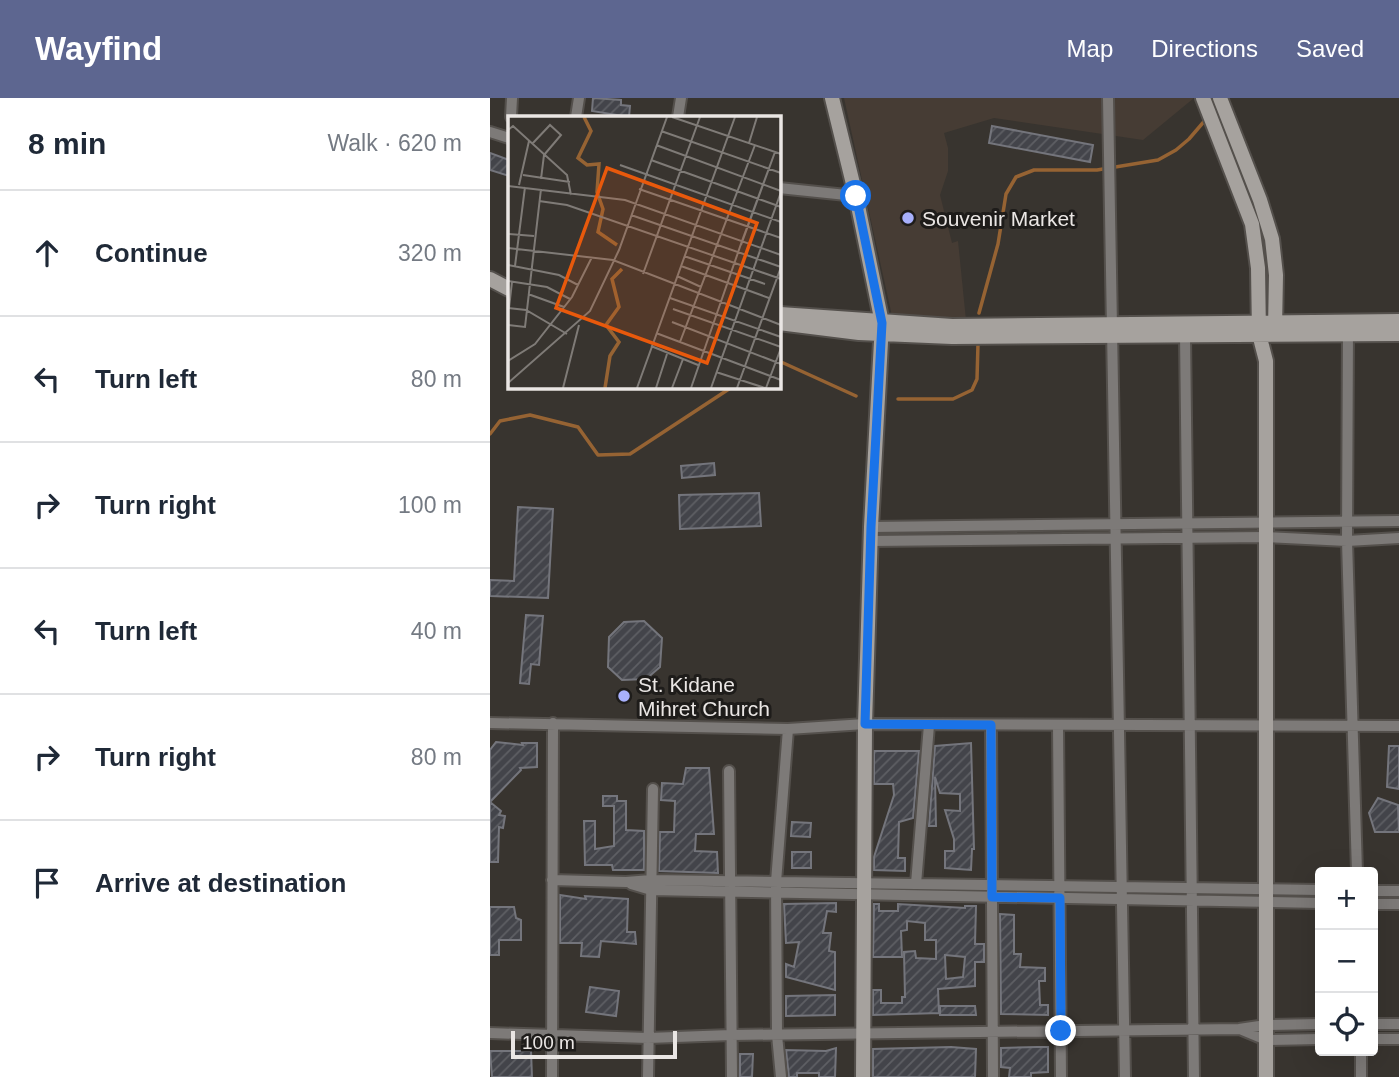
<!DOCTYPE html>
<html lang="en">
<head>
<meta charset="utf-8">
<style>
  body { margin:0; font-family:Arial,sans-serif; background:#f6f6f7; color:#1f2937 }
  .controls { position:absolute; right:21px; bottom:21px; display:grid; overflow:hidden; border-radius:7px; box-shadow:0 7px 28px #0002 }
  .controls button { width:63px; height:63px; display:grid; place-items:center; padding:0; border:0; border-bottom:2px solid #e0e1e3; background:#fff; color:#1f2937; font:35px sans-serif }
  .scale { position:absolute; left:21px; bottom:18px; width:166px; box-sizing:border-box; padding-left:7px; border:4px solid #eae6e4; border-top:0; font-size:19px; line-height:24px; white-space:nowrap; color:#eae6e4; -webkit-text-stroke:5px #1e1c1a; paint-order:stroke }
  .stop { position:absolute; width:21px; height:21px; margin:-16px; border:5px solid #1a73e8; border-radius:50%; background:#fff }
  .stop.end { background:#1a73e8; border-color:#fff; box-shadow:0 2px 7px #0008 }
  .list { margin:0; padding:0; list-style:none }
  h2 { display:flex; justify-content:space-between; align-items:center; height:91px; margin:0; padding:0 28px; font-size:30px }
  h2 small { font-size:23px; font-weight:400; color:#747a83 }
  .list li { display:grid; grid-template-columns:46px 1fr auto; gap:21px; align-items:center; box-sizing:border-box; height:126px; padding:0 28px; border-top:2px solid #e0e1e3 }
  .list b { display:block; font-size:26px; white-space:nowrap }
  .list em { font-size:23px; font-style:normal; color:#747a83 }
  .icon { flex:none; width:38px; height:38px; fill:none; stroke:currentColor; stroke-width:2; stroke-linecap:round; stroke-linejoin:round }
  .map { position:relative; flex:none; width:909px; height:979px; overflow:hidden }
  header { display:flex; align-items:center; gap:42px; box-sizing:border-box; height:98px; padding:0 35px; background:#5d6690; color:#fff }
  header strong { font-size:33px }
  nav { display:flex; gap:38px; margin-inline-start:auto; font-size:24px }
  main { display:flex }
  aside { flex:1; background:#fff }
  .map>svg:first-child { display:block }
  .built { fill:#463c34 }
  .lines { fill:none; stroke-linecap:round; stroke-linejoin:round }
  .stream { stroke:#966333; stroke-width:3.5 }
  .building { fill:url(#building-hatch); stroke:#74757c; stroke-width:2; fill-rule:evenodd }
  .street-casing { stroke:#54504c; stroke-width:14 }
  .secondary-casing { stroke:#54504c; stroke-width:18 }
  .street { stroke:#7d7a78; stroke-width:10 }
  .secondary { stroke:#a6a29e; stroke-width:14 }
  .route { stroke:#1a73e8; stroke-width:9 }
  .poi-dot { fill:#a8b0fc; stroke:#1e1c1a; stroke-width:2.5 }
  .labels { text-anchor:middle; dominant-baseline:central; stroke-width:6; stroke-linejoin:round; paint-order:stroke }
  .poi-label { font-size:21px; fill:#eae6e4; stroke:#1e1c1a; text-anchor:start }
  .inset-river { fill:none; stroke:#966333; stroke-width:3.5 }
  .inset-road { fill:none; stroke:#7f7b77; stroke-width:2 }
  .view { fill:#e8590c; fill-opacity:0.15; stroke:#e8590c; stroke-width:3.5 }
  .inset-edge { fill:none; stroke:#eae6e4; stroke-width:3.5 }
</style>
</head>
<body>
<header>
<strong>Wayfind</strong>
<nav><a>Map</a><a>Directions</a><a>Saved</a></nav>
</header>
<main>
<aside>
<h2>8 min<small>Walk · 620 m</small></h2>
<ul class="list">
<li><svg class="icon" aria-label="ahead" viewBox="0 0 24 24"><path d="M12 20V5M6 11l6-6 6 6"/></svg><div><b>Continue</b></div><em>320 m</em></li>
<li><svg class="icon" aria-label="left" viewBox="0 0 24 24"><path d="M17 20v-9H6M10 6l-5 5 5 5"/></svg><div><b>Turn left</b></div><em>80 m</em></li>
<li><svg class="icon" aria-label="right" viewBox="0 0 24 24"><path d="M7 20v-9h11M14 6l5 5-5 5"/></svg><div><b>Turn right</b></div><em>100 m</em></li>
<li><svg class="icon" aria-label="left" viewBox="0 0 24 24"><path d="M17 20v-9H6M10 6l-5 5 5 5"/></svg><div><b>Turn left</b></div><em>40 m</em></li>
<li><svg class="icon" aria-label="right" viewBox="0 0 24 24"><path d="M7 20v-9h11M14 6l5 5-5 5"/></svg><div><b>Turn right</b></div><em>80 m</em></li>
<li><svg class="icon" aria-label="arrive" viewBox="0 0 24 24"><path d="M6 21V4h12l-3 4 3 4H6"/></svg><div><b>Arrive at destination</b></div></li>
</ul>
</aside>
<div class="map">
<svg width="909" height="979" viewBox="0 0 909 979">
  <defs>
    <pattern id="building-hatch" width="6" height="6" patternUnits="userSpaceOnUse" patternTransform="scale(1.75)"><rect width="6" height="6" fill="#43444a"/><path d="M-1 1l2-2M0 6l6-6M5 7l2-2" fill="none" stroke="#5e5f64"/></pattern>
  </defs>
  <rect width="100%" height="100%" fill="#38342f"/>
  <!-- built -->
  <path class="built" d="M 354,0 L 704,0 L 653,42 L 504,20 L 454,35 L 458,50 L 458,73 L 450,97 L 462,145 L 468,143 L 476,222 L 420,223 L 402,218 Z"/>
  <g class="lines">
    <!-- stream -->
    <path class="stream" d="M 489,215 L 508,146 L 516,96 L 526,79 L 544,72 L 607,72 L 668,62 L 686,52 L 699,41 L 717,20
      M 289,263 L 366,298
      M 408,301 L 463,301 L 482,292 L 487,281 L 488,246
      M 0,336 L 10,323 L 40,317 L 88,329 L 108,357 L 140,356 L 242,289"/>
  </g>
  <!-- building -->
  <path class="building" d="M 103,0 L 131,2 L 131,7 L 140,8 L 139,19 L 102,13 Z
    M 502,28 L 603,47 L 600,64 L 499,45 Z
    M 0,55 L 19,62 L 19,78 L 0,72 Z
    M 224,365 L 225,377 L 192,380 L 191,368 Z
    M 269,395 L 271,428 L 190,431 L 189,397 Z
    M 28,409 L 63,411 L 58,500 L 0,498 L 0,482 L 24,483 Z
    M 36,517 L 53,518 L 49,567 L 41,566 L 39,586 L 30,585 Z
    M 154,523 L 172,540 L 170,569 L 156,581 L 132,582 L 118,569 L 119,539 L 134,524 Z
    M 6,644 L 33,647 L 32,645 L 47,645 L 47,669 L 30,670 L 31,672 L 0,704 L 11,713 L 9,717 L 15,718 L 13,730 L 9,729 L 8,764 L 0,764 L 0,652 Z
    M 481,645 L 484,751 L 482,751 L 481,772 L 455,770 L 455,753 L 464,753 L 464,741 L 455,712 L 470,713 L 470,696 L 450,695 L 445,679 L 446,728 L 439,728 L 445,648 Z
    M 899,648 L 909,648 L 909,691 L 897,689 Z
    M 384,653 L 429,653 L 423,720 L 409,724 L 408,760 L 415,760 L 415,773 L 384,772 L 384,759 L 404,697 L 403,686 L 384,686 Z
    M 196,670 L 219,670 L 224,736 L 206,736 L 205,753 L 227,754 L 228,775 L 169,773 L 170,734 L 184,734 L 185,703 L 171,702 L 172,685 L 193,686 Z
    M 113,698 L 127,698 L 127,703 L 136,703 L 136,732 L 154,733 L 154,772 L 123,772 L 122,767 L 95,767 L 94,723 L 105,723 L 105,751 L 124,748 L 124,708 L 113,708 Z
    M 888,700 L 908,707 L 909,734 L 885,734 L 879,715 Z
    M 302,724 L 321,725 L 320,739 L 301,738 Z
    M 302,754 L 321,754 L 321,770 L 302,770 Z
    M 70,797 L 96,801 L 95,798 L 138,801 L 137,834 L 145,834 L 146,846 L 111,843 L 109,859 L 91,858 L 92,845 L 70,845 Z
    M 346,805 L 346,814 L 337,813 L 333,835 L 341,835 L 339,853 L 345,854 L 345,892 L 296,879 L 296,866 L 304,869 L 309,844 L 296,845 L 294,806 Z
    M 384,806 L 389,806 L 389,813 L 408,813 L 408,806 L 475,810 L 475,808 L 486,808 L 485,846 L 494,846 L 494,864 L 485,864 L 485,888 L 448,891 L 449,915 L 383,917 L 383,892 L 391,892 L 391,905 L 412,905 L 412,899 L 415,899 L 414,854 L 425,853 L 426,860 L 446,861 L 446,842 L 435,842 L 435,825 L 417,823 L 417,832 L 411,833 L 412,859 L 383,859 ZM 455,857 L 475,859 L 473,879 L 456,881 Z
    M 0,809 L 24,809 L 26,820 L 31,822 L 31,842 L 9,842 L 9,857 L 0,857 Z
    M 510,816 L 524,817 L 524,856 L 531,856 L 530,869 L 555,870 L 555,883 L 549,883 L 550,907 L 558,907 L 558,917 L 511,916 Z
    M 100,889 L 129,893 L 126,918 L 96,914 Z
    M 345,897 L 345,917 L 296,918 L 296,898 Z
    M 450,908 L 485,908 L 486,917 L 450,917 Z
    M 461,949 L 486,951 L 485,979 L 383,979 L 383,951 Z
    M 547,949 L 558,949 L 558,974 L 541,975 L 541,979 L 519,979 L 520,970 L 511,969 L 511,950 Z
    M 346,950 L 345,979 L 329,979 L 329,975 L 307,975 L 307,979 L 299,979 L 296,952 L 336,953 Z
    M 0,953 L 41,953 L 42,979 L 2,979 Z
    M 250,956 L 263,956 L 262,979 L 250,979 Z"/>
  <g class="lines">
    <defs>
      <path id="street" d="M 618,0 L 635,979
        M 21,19 L 22,0
        M 86,19 L 89,0
        M 188,19 L 191,0
        M 0,34 L 19,40
        M 289,90 L 366,98
        M 858,230 L 857,443 L 867,774
        M 695,237 L 704,979
        M 381,429 L 909,423
        M 380,443 L 776,439 L 857,443 L 909,440
        M 0,625 L 298,631 L 375,626 L 909,628
        M 501,627 L 503,979
        M 568,627 L 571,979
        M 239,673 L 242,979
        M 62,782 L 136,784 L 161,782 L 830,792
        M 141,786 L 161,792 L 830,805
        M 426,786 L 439,627
        M 883,793 L 909,793
        M 883,806 L 909,806
        M 883,926 L 909,926
        M 752,932 L 776,942 L 830,941
        M 0,935 L 158,940 L 241,937 L 749,931 L 776,927 L 830,926
        M 883,941 L 909,941
        M 871,953 L 871,979
        M 62,979 L 63,625
        M 158,979 L 163,691
        M 291,979 L 287,937 L 286,784 L 298,631"/>
      <path id="secondary" d="M 342,0 L 366,98 L 392,225 L 381,429 L 375,626 L 373,979
        M 713,0 L 762,126 L 768,170 L 769,236 L 776,263 L 776,979
        M 730,0 L 770,102 L 782,141 L 786,177 L 785,230
        M 0,181 L 19,191
        M 290,216 L 462,228 L 909,223
        M 289,225 L 369,235 L 462,239 L 909,236"/>
    </defs>
    <!-- street casing -->
    <use href="#street" class="street-casing"/>
    <!-- secondary casing -->
    <use href="#secondary" class="secondary-casing"/>
    <!-- street -->
    <use href="#street" class="street"/>
    <!-- secondary -->
    <use href="#secondary" class="secondary"/>
  </g>
  <g class="lines">
    <!-- route -->
    <path class="route" d="M 366,98 L 392,225 L 381,429 L 375,626 L 501,627 L 502,799 L 570,800 L 571,933"/>
  </g>
  <!-- markers -->
  <g class="poi-dot">
    <circle cx="418" cy="120" r="7"/>
    <circle cx="134" cy="598" r="7"/>
  </g>
  <g class="labels">
    <!-- poi labels -->
    <g class="poi-label">
      <text x="432" y="120">Souvenir Market</text>
      <text x="148" y="586">St. Kidane<tspan x="148" dy="24">Mihret Church</tspan></text>
    </g>
  </g>
  <!-- overview -->
  <g transform="translate(18 18)">
    <rect width="273" height="273" fill="#38342f"/>
    <path class="inset-river" d="M 76,1 L 83,15 L 70,42 L 79,49 L 91,48 L 89,76 L 95,93 L 90,116 L 109,129M 97,272 L 102,240 L 111,226 L 98,209 L 111,191 L 104,163 L 114,153"/>
    <path class="inset-road" d="M 164,1 L 273,38M 0,14 L 5,10 L 59,59 L 63,79M 153,15 L 273,57M 241,27 L 249,1M 24,28 L 42,9 L 53,19 L 36,39 L 33,63M 148,29 L 273,75M 143,44 L 273,91M 112,49 L 273,106M 15,59 L 62,66M 11,69 L 21,25M 0,70 L 117,84 L 273,139M 131,73 L 273,122M 31,85 L 59,89 L 273,163M 123,99 L 273,151M 1,118 L 26,120M 0,132 L 105,144 L 273,209M 176,140 L 257,168M 0,149 L 51,159 L 70,169M 7,150 L 17,71M 173,150 L 261,182M 135,158 L 192,1M 169,160 L 193,171M 0,165 L 39,171 L 62,183M 20,178 L 56,191M 162,182 L 273,221M 0,192 L 18,194 L 59,218M 1,192 L 4,166M 165,193 L 273,231M 164,206 L 273,248M 0,209 L 17,211 L 33,73M 148,217 L 273,264M 172,226 L 247,29M 143,230 L 190,249M 0,245 L 27,228 L 64,181 L 84,141M 208,256 L 257,272M 0,267 L 82,195 L 111,134 L 159,1M 55,272 L 71,209M 129,272 L 227,1M 148,272 L 159,238M 164,272 L 175,243M 183,272 L 234,125 L 267,36 L 233,129M 203,272 L 273,76M 229,272 L 273,151M 258,272 L 273,232"/>
    <path class="view" d="M 99,52 L 249,107 L 199,247 L 48,192 Z"/>
    <rect width="273" height="273" class="inset-edge"/>
  </g>
</svg>
<div class="controls">
<button>+</button>
<button>−</button>
<button><svg class="icon" aria-label="locate" viewBox="0 0 24 24"><circle cx="12" cy="12" r="6"/><path d="M12 2v4M12 18v4M2 12h4M18 12h4"/></svg></button>
</div>
<div class="scale">100 m</div>
<div class="stop" style="left:366px;top:98px"></div>
<div class="stop end" style="left:571px;top:933px"></div>
</div>
</main>
</body>
</html>
